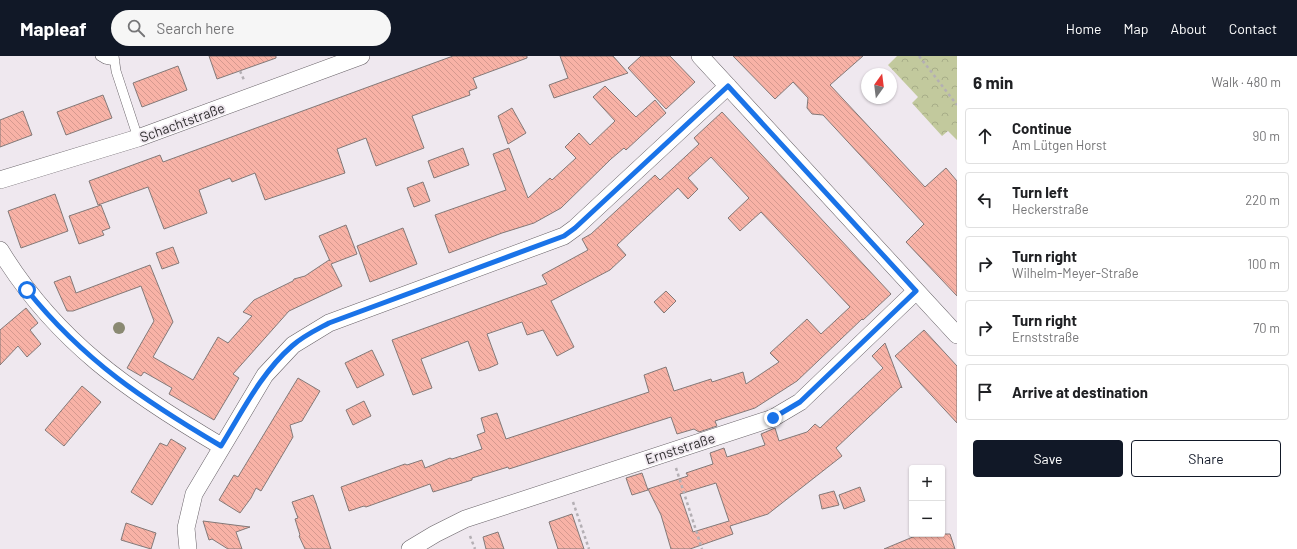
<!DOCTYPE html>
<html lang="en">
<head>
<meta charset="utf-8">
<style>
  body { margin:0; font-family:Barlow,sans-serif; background:#f6f6f6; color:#202124 }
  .controls { position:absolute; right:12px; bottom:12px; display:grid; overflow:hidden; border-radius:4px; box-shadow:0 1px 3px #0004 }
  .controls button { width:36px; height:36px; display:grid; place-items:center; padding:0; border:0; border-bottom:1px solid #e0e0e0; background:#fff; color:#202124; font:20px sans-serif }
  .compass { position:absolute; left:861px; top:12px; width:36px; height:36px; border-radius:50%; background:#fff; box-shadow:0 1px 3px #0004; rotate:14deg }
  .stop { position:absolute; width:12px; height:12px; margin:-9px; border:3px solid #1a73e8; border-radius:50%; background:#fff }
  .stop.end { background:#1a73e8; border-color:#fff; box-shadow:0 1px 4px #0008 }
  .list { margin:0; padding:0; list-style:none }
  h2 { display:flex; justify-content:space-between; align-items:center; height:52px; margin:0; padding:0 16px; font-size:17px }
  h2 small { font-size:13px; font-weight:400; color:#757577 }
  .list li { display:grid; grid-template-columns:26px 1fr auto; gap:12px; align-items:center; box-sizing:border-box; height:56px; margin:0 8px 8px; padding:0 8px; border:1px solid #e0e0e0; border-radius:4px }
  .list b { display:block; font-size:15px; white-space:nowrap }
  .list p { margin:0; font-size:13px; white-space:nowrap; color:#757577 }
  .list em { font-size:13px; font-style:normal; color:#757577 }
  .actions { display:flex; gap:8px; padding:12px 16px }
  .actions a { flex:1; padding:9px 0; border:1px solid #111827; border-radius:4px; text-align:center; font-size:14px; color:#111827 }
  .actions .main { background:#111827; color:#fff }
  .icon { flex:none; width:22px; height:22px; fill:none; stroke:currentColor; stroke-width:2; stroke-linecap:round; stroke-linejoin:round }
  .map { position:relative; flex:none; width:957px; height:493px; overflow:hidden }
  header { display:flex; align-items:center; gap:24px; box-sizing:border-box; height:56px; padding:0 20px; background:#111827; color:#fff }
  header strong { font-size:19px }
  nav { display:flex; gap:22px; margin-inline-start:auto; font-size:14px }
  .search { width:280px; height:36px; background:#f6f6f6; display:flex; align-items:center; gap:10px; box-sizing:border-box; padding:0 14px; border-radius:22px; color:#757577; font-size:15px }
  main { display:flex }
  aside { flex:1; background:#fff }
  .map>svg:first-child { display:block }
  .forest { fill:url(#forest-crowns) }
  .building { fill:url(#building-back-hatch); stroke:#837978; fill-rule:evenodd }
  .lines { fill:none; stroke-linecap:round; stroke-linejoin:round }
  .lane-casing { stroke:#676167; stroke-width:10 }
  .street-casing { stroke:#676167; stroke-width:18 }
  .path { stroke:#b4afb4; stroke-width:2.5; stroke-dasharray:3 3; stroke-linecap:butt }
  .lane { stroke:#fff; stroke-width:9 }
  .street { stroke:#fff; stroke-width:17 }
  .tree { fill:#8a8972 }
  .route { stroke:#1a73e8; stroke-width:5 }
  .labels { text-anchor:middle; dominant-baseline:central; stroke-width:3.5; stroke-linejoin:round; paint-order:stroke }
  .street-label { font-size:14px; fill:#302e30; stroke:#efe8ef }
</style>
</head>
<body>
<header>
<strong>Mapleaf</strong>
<div class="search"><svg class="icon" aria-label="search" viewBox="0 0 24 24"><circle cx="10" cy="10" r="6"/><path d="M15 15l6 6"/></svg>Search here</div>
<nav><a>Home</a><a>Map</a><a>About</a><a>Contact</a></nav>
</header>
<main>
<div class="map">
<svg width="957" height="493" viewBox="0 0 957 493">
  <defs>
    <pattern id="forest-crowns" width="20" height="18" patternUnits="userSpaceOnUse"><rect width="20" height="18" fill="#c2c99d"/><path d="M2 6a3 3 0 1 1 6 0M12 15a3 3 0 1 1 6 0" fill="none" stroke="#a7ad88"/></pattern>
    <pattern id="building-back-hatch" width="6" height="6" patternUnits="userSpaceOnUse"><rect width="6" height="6" fill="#f8b2a6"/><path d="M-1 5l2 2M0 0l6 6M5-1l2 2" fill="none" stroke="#d5998f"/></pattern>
  </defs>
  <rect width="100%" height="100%" fill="#efe8ef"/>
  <!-- forest -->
  <path class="forest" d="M 897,0 L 957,0 L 957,84 L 948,75 L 942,80 L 912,47 L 918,41 L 888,9 Z"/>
  <!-- building -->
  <path class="building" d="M 209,0 L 276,0 L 276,2 L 217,23 Z
    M 453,0 L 527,0 L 527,2 L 473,22 L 477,32 L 469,35 L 470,39 L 412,60 L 424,92 L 376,110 L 366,82 L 337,93 L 345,117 L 265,144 L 255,117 L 232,126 L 230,122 L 199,134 L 207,157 L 164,173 L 148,131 L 98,149 L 89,125 L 160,99 L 163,106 Z
    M 560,0 L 613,0 L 628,17 L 554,42 L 549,29 L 568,22 Z
    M 641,0 L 670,0 L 695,26 L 666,53 L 628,12 Z
    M 733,0 L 863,0 L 830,29 L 925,131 L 946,112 L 957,125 L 957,240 L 906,186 L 924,168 L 823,59 L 812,58 L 807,52 L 808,42 L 793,26 L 775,43 Z
    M 178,10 L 187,34 L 142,51 L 133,27 Z
    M 605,30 L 636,61 L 655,44 L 666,57 L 626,94 L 624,92 L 611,103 L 561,152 L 534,167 L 502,177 L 449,197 L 435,159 L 506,134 L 493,98 L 509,92 L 528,142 L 550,122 L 552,124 L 576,102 L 565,91 L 579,77 L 590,89 L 615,65 L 593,41 Z
    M 103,39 L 112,62 L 66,79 L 57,56 Z
    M 512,52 L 526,77 L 508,88 L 498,60 Z
    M 23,55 L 32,79 L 0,91 L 0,64 Z
    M 722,56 L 891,238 L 863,264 L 862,263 L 797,325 L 755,352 L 715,365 L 717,370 L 699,376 L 694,373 L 677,378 L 671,361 L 509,413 L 508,411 L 472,422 L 472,424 L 433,436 L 430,428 L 366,451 L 364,450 L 349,455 L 341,431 L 405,408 L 407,409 L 422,404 L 425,412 L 450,402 L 452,403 L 482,393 L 477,379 L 485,376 L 481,362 L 497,357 L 506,383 L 649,336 L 644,319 L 666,311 L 674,335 L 711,323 L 712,326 L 743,316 L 746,328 L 779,306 L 770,297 L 807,263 L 821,278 L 850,251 L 761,156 L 740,175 L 728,162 L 749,142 L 711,101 L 688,122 L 698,133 L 688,143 L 678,132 L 617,189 L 626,199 L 610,214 L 551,245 L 574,291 L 557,300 L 543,274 L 527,279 L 522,266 L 487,278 L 498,308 L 489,312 L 479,315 L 468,285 L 421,303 L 432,332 L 413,339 L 392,284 L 547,228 L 542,219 L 588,194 L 582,183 L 591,178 L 655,119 L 660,124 L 699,88 L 694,82 Z
    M 463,92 L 469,109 L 434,122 L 428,105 Z
    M 423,126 L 430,145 L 414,151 L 407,132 Z
    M 55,138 L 68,175 L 21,192 L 8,155 Z
    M 101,149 L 110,172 L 102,175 L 104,179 L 79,188 L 69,160 Z
    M 346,169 L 357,198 L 331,208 L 342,230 L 289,255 L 233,318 L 239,322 L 214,364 L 169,338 L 172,332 L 144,316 L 141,320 L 127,312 L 154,265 L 141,230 L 73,255 L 67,255 L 54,226 L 70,220 L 76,237 L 150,209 L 173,266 L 153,301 L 193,324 L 218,281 L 228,287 L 252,260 L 243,256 L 254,244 L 293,225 L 294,223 L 305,220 L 329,204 L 330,205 L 319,180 Z
    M 403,172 L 417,208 L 370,226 L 357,190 Z
    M 173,191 L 179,207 L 162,213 L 156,197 Z
    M 666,235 L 676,245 L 664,257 L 654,246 Z
    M 26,252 L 38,267 L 30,274 L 41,288 L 27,301 L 18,290 L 0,309 L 0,274 Z
    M 924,274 L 957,310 L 957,367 L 895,300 Z
    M 885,287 L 902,332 L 901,331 L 836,392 L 842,400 L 768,458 L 730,470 L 733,478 L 690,493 L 671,493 L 661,459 L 648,433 L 688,420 L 686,417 L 713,408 L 710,397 L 724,392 L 727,401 L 765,389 L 761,378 L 775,372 L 779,385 L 807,376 L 815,368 L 820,372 L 883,312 L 872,300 ZM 716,427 L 729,465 L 693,476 L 680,438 Z
    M 372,294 L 384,319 L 357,332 L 345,307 Z
    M 298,322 L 320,335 L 302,365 L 290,369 L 293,381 L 261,435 L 256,432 L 251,442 L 240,457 L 219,444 L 234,419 L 238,421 Z
    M 82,330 L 101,346 L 64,390 L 45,374 Z
    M 364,345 L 371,360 L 353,369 L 346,354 Z
    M 171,383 L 186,392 L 152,449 L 131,436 L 160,387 L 167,390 Z
    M 642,417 L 648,434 L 632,439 L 626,422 Z
    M 860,431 L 865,445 L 844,453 L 839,439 Z
    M 834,435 L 839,449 L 822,453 L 819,439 Z
    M 313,439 L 316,447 L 331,493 L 305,493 L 299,480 L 300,479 L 295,463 L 298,462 L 292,446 Z
    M 572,458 L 584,493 L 558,493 L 549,466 Z
    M 203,465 L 234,469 L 250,471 L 236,476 L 242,493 L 228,493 L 212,483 L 209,484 Z
    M 126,467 L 156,477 L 151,493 L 121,484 Z
    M 498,476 L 504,493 L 486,493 L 483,481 Z
    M 920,478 L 950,478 L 955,493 L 884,493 Z"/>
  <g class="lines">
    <defs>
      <path id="lane" d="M 100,0 L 105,3 L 115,5
        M 114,0 L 116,15 L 138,82"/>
      <path id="street" d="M 700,0 L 957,279
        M 0,124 L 138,82 L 361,0
        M 0,194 C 56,286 130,336 221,390
        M 188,493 L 186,472 L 194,438 L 265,319 L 293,289 L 329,267 L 564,180 L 575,172 L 728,30
        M 410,493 L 435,478 L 465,463 L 773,362 L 800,346 L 916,235"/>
    </defs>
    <!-- lane casing -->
    <use href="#lane" class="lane-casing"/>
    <!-- street casing -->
    <use href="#street" class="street-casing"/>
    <!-- path -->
    <path class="path" d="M 919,0 L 957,49
      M 240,15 L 244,24
      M 676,412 L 702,493
      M 573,446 L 589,493
      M 470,480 L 475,493"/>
    <!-- lane -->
    <use href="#lane" class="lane"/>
    <!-- street -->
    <use href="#street" class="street"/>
  </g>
  <!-- trees -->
  <circle class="tree" cx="119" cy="272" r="6"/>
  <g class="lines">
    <!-- route -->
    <path class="route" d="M 27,234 C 84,305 145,345 221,390 C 242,356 261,317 292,290 C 303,280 316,274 329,267 L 564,180 L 575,172 L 728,30 L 916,235 L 800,346 L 773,362"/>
  </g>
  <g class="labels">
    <!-- street labels -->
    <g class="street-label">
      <text transform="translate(182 66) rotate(-20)">Schachtstraße</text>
      <text transform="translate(680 392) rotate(-18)">Ernststraße</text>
    </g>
  </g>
</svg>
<div class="controls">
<button>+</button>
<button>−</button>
</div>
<svg class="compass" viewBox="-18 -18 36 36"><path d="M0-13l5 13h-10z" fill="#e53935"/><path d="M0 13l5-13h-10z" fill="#757577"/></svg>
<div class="stop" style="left:27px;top:234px"></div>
<div class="stop end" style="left:773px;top:362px"></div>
</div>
<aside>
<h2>6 min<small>Walk · 480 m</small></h2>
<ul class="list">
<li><svg class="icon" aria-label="ahead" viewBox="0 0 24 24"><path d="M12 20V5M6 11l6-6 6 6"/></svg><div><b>Continue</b><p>Am Lütgen Horst</p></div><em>90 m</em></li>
<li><svg class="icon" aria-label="left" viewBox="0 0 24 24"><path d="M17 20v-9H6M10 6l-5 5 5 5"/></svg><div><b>Turn left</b><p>Heckerstraße</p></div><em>220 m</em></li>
<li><svg class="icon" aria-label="right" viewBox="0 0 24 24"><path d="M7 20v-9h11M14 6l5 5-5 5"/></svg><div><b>Turn right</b><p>Wilhelm-Meyer-Straße</p></div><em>100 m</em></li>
<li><svg class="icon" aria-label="right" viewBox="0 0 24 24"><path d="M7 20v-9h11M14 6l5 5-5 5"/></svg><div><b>Turn right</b><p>Ernststraße</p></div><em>70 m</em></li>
<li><svg class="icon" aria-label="arrive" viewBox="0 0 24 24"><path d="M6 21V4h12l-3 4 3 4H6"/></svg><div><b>Arrive at destination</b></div></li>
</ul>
<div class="actions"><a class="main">Save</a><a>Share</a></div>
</aside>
</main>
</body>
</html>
